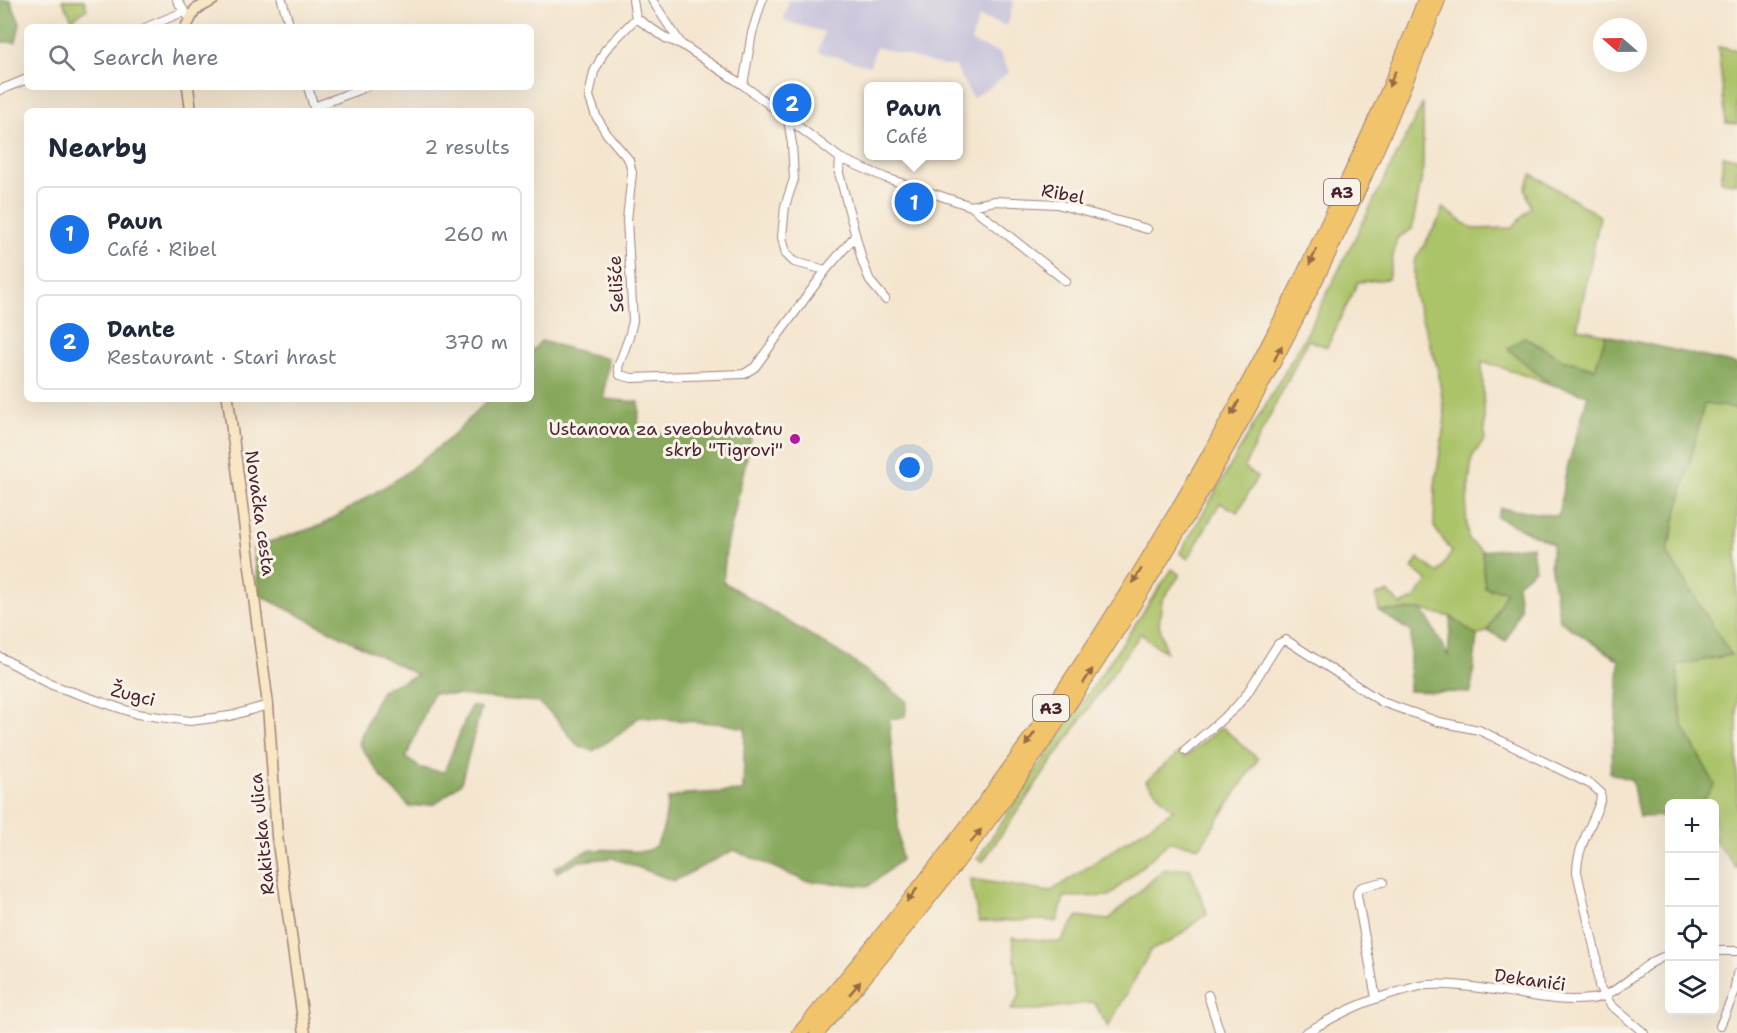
<!DOCTYPE html>
<html lang="en">
<head>
<meta charset="utf-8">
<style>
  body { margin:0; font-family:"Shantell Sans",sans-serif; background:#f2f2f3; color:#1f2937 }
  .controls { position:absolute; right:18px; bottom:18px; display:grid; overflow:hidden; border-radius:9px; box-shadow:0 6px 24px #0002 }
  .controls button { width:54px; height:54px; display:grid; place-items:center; padding:0; border:0; border-bottom:2px solid #e0e1e3; background:#fff; color:#1f2937; font:30px sans-serif }
  .compass { position:absolute; left:1593px; top:18px; width:54px; height:54px; border-radius:50%; background:#fff; box-shadow:0 6px 24px #0002; rotate:290deg }
  .you { position:absolute; left:910px; top:468px; width:21px; height:21px; margin:-15px; border:4px solid #fff; border-radius:50%; background:#1a73e8; box-shadow:0 0 0 9px #1a73e833 }
  .badge { display:grid; place-items:center; width:39px; height:39px; border-radius:50%; background:#1a73e8; color:#fff; font-size:20px; font-weight:700 }
  .pin { position:absolute; translate:-50% -50%; border:3px solid #fff; box-shadow:0 2px 6px #0006 }
  .popup { position:absolute; left:864px; top:82px; width:99px; height:78px; box-sizing:border-box; display:grid; place-content:center; border-radius:9px; background:#fff; filter:drop-shadow(0 2px 4px #0005); font-size:20px; white-space:nowrap; color:#747a83 }
  .popup b { font-size:22px; color:#1f2937 }
  .popup::after { content:''; position:absolute; left:50%; top:100%; margin-left:-12px; border:12px solid transparent; border-top-color:#fff }
  .list { margin:0; padding:0; list-style:none }
  h2 { display:flex; justify-content:space-between; align-items:center; height:78px; margin:0; padding:0 24px; font-size:26px }
  h2 small { font-size:20px; font-weight:400; color:#747a83 }
  .list li { display:grid; grid-template-columns:39px 1fr auto; gap:18px; align-items:center; box-sizing:border-box; height:96px; margin:0 12px 12px; padding:0 12px; border:2px solid #e0e1e3; border-radius:9px }
  .list b { display:block; font-size:22px; white-space:nowrap }
  .list p { margin:0; font-size:20px; white-space:nowrap; color:#747a83 }
  .list em { font-size:20px; font-style:normal; color:#747a83 }
  .icon { flex:none; width:33px; height:33px; fill:none; stroke:currentColor; stroke-width:2; stroke-linecap:round; stroke-linejoin:round }
  .map { position:relative; flex:none; width:1737px; height:1033px; overflow:hidden }
  .search { position:absolute; background:#fff; box-shadow:0 6px 24px #0002; left:24px; top:24px; width:510px; height:66px; display:flex; align-items:center; gap:15px; box-sizing:border-box; padding:0 21px; border-radius:9px; color:#747a83; font-size:22px }
  .panel { position:absolute; background:#fff; box-shadow:0 6px 24px #0002; left:24px; top:108px; width:510px; height:294px; border-radius:9px }
  .map>svg:first-child { display:block }
  .industrial { fill:#c5c0da }
  .green { fill:#abc369; stroke:#7a714a; stroke-width:1.5 }
  .forest { fill:#88a95d; stroke:#696444; stroke-width:1.5 }
  .lines { fill:none; stroke-linecap:round; stroke-linejoin:round }
  .street-casing { stroke:#9f827c; stroke-width:10 }
  .secondary-casing { stroke:#9f827c; stroke-width:13 }
  .highway-casing { stroke:#9f827c; stroke-width:16 }
  .street { stroke:#fff; stroke-width:8 }
  .secondary { stroke:#f9e7c3; stroke-width:10 }
  .highway { stroke:#f1c36a; stroke-width:14 }
  .oneway { fill:#956947 }
  .poi-dot { fill:#b5179e; stroke:#f7f3e8; stroke-width:2 }
  .labels { text-anchor:middle; dominant-baseline:central; stroke-width:6; stroke-linejoin:round; paint-order:stroke }
  .shield { fill:#f7f3e8; stroke:#7e5f64; stroke-width:1.5 }
  .shield-label { font-size:16px; font-weight:bold; fill:#4a1f2b }
  .street-label { font-size:18px; fill:#4a1f2b; stroke:#f7f3e8 }
  .poi-label { font-size:18px; fill:#4a1f2b; stroke:#f7f3e8; text-anchor:end }
</style>
</head>
<body>
<div class="map">
<svg width="1737" height="1033" viewBox="0 0 1737 1033">
  <rect width="100%" height="100%" fill="#f7f3e8"/>
  <filter id="ink" filterUnits="userSpaceOnUse"><feTurbulence type="fractalNoise" baseFrequency=".0167" numOctaves="2"/><feDisplacementMap in="SourceGraphic" scale="12" xChannelSelector="R" yChannelSelector="G"/><feConvolveMatrix kernelMatrix="1 2 1 2 8 2 1 2 1" color-interpolation-filters="sRGB"/></filter>
  <filter id="wash" filterUnits="userSpaceOnUse"><feTurbulence type="fractalNoise" baseFrequency=".008" numOctaves="4" result="noise"/><feDisplacementMap in="SourceGraphic" scale="24" xChannelSelector="R" yChannelSelector="G"/><feGaussianBlur stdDeviation="1.35" result="paint"/><feColorMatrix in="noise" values="0 0 0 0 0 0 0 0 0 0 0 0 0 0 0 0 0 1.4 0 .05"/><feComposite in="paint" operator="in"/></filter>
  <g filter="url(#wash)">
    <rect width="100%" height="100%" fill="#f4e5ce"/>
    <!-- industrial -->
    <path class="industrial" d="M 788,0 L 1014,0 L 1007,26 L 979,17 L 971,42 L 1000,53 L 1009,72 L 992,86 L 972,98 L 955,66 L 944,66 L 876,47 L 870,66 L 818,52 L 824,32 L 784,21 Z"/>
    <!-- green -->
    <path class="green" d="M 62,0 L 84,0 L 87,9 L 72,19 Z
      M 1718,47 L 1737,50 L 1737,124 L 1726,123 Z
      M 1423,103 L 1423,171 L 1412,229 L 1397,238 L 1388,279 L 1358,282 L 1327,347 L 1308,340 L 1244,467 L 1257,477 L 1238,512 L 1220,503 L 1188,559 L 1180,553 L 1307,333 Z
      M 1723,156 L 1737,158 L 1737,184 L 1721,181 Z
      M 1532,174 L 1600,216 L 1577,328 L 1606,335 L 1595,369 L 1562,359 L 1524,337 L 1509,349 L 1550,384 L 1482,361 L 1485,439 L 1472,457 L 1466,512 L 1468,539 L 1482,551 L 1485,588 L 1507,591 L 1488,631 L 1477,636 L 1451,617 L 1423,610 L 1379,611 L 1376,595 L 1388,592 L 1401,605 L 1415,598 L 1428,581 L 1412,568 L 1418,558 L 1438,573 L 1452,552 L 1434,527 L 1435,486 L 1445,417 L 1437,366 L 1414,294 L 1414,262 L 1441,216 L 1442,207 L 1473,229 L 1512,228 L 1531,207 L 1525,188 Z
      M 1704,404 L 1737,408 L 1737,868 L 1715,842 L 1714,804 L 1700,803 L 1715,785 L 1682,725 L 1677,665 L 1730,655 L 1667,553 Z
      M 1172,569 L 1180,575 L 1162,600 L 1159,624 L 1166,652 L 1153,644 L 1141,633 L 983,861 L 977,859 Z
      M 1222,727 L 1258,759 L 1200,847 L 1169,842 L 1109,896 L 1064,897 L 1057,922 L 1044,920 L 979,922 L 970,879 L 1050,892 L 1173,810 L 1146,781 L 1180,752 L 1185,757 Z
      M 1190,868 L 1207,913 L 1172,941 L 1151,950 L 1108,1027 L 1094,1002 L 1036,1010 L 1011,1010 L 1020,995 L 1012,937 L 1060,942 L 1078,916 L 1108,920 L 1163,870 Z"/>
    <!-- forest -->
    <path class="forest" d="M 0,0 L 10,0 L 20,23 L 16,42 L 0,42 Z
      M 1606,335 L 1737,364 L 1737,408 L 1704,404 L 1667,553 L 1731,655 L 1677,665 L 1682,725 L 1715,785 L 1700,803 L 1670,804 L 1669,816 L 1639,817 L 1632,780 L 1610,773 L 1616,722 L 1619,660 L 1560,621 L 1550,563 L 1553,544 L 1497,517 L 1500,508 L 1558,516 L 1566,472 L 1588,395 L 1550,384 L 1508,349 L 1524,337 L 1562,359 L 1595,369 Z
      M 541,341 L 608,359 L 604,399 L 639,402 L 638,432 L 751,438 L 726,550 L 723,582 L 850,659 L 907,701 L 905,716 L 889,720 L 901,860 L 869,886 L 805,881 L 734,850 L 674,881 L 613,858 L 580,861 L 557,872 L 554,868 C 565,863 580,851 592,850 C 646,846 660,872 668,799 L 686,794 L 743,791 L 745,728 L 724,724 L 639,717 L 623,732 L 593,751 L 577,745 L 554,716 L 537,702 L 433,693 L 406,758 L 421,768 L 444,772 L 471,706 L 481,708 L 461,783 L 435,804 L 410,807 L 386,783 L 358,743 L 374,705 L 383,689 L 418,675 L 259,595 L 253,547 L 322,525 L 399,478 L 450,438 L 489,399 L 531,399 L 531,352 Z
      M 1532,546 L 1535,569 L 1517,584 L 1520,609 L 1506,641 L 1488,631 L 1506,591 L 1485,588 L 1482,551 Z
      M 1423,610 L 1448,656 L 1451,617 L 1477,636 L 1471,693 L 1409,691 L 1411,632 L 1379,611 Z"/>
  </g>
  <g filter="url(#ink)">
    <g class="lines">
      <defs>
        <path id="street" d="M 177,0 L 186,14
          M 282,0 L 290,27
          M 633,0 L 636,18 L 605,50 L 594,72 L 589,96 L 596,116 L 607,134 L 629,160 L 632,173 L 627,220 L 633,321 L 629,337 L 618,367 L 620,375 L 632,378 L 744,374 L 755,367 L 826,270 L 855,236
          M 652,0 L 681,44 L 743,85 L 840,158 L 839,173 L 862,260 L 870,281 L 885,299
          M 636,18 L 667,39 L 681,44
          M 147,27 L 183,12
          M 743,85 L 752,33 L 762,0
          M 308,87 L 315,111
          M 0,90 L 27,79
          M 314,107 L 366,87
          M 788,120 L 792,144 L 794,179 L 785,206 L 782,237 L 786,254 L 794,262 L 826,270
          M 840,158 L 886,178 L 971,206 L 995,201 L 1057,204 L 1147,229
          M 971,206 L 1066,281
          M 0,657 L 52,685 L 137,714 L 190,721 L 230,716 L 268,705
          M 1185,751 L 1235,708 L 1246,695 L 1278,644 L 1286,640 L 1382,702 L 1439,722 L 1479,730 L 1592,785 L 1600,792 L 1601,798 C 1594,823 1577,845 1577,872 L 1596,956 L 1599,986 L 1611,1005 L 1644,1033
          M 1714,951 L 1737,951
          M 1208,995 L 1220,1033
          M 1376,998 L 1357,895 L 1358,890 L 1362,887 L 1383,882
          M 1720,1026 L 1734,993 L 1737,974
          M 1305,1033 C 1339,1014 1363,1001 1401,991 C 1410,989 1419,985 1428,985 C 1452,983 1477,988 1501,991 C 1531,995 1560,1003 1591,999 C 1623,995 1639,962 1670,955"/>
        <path id="secondary" d="M 186,27 L 195,10 L 213,0
          M 188,87 L 191,111
          M 228,399 L 268,705 L 277,836 L 305,1033"/>
        <path id="highway" d="M 800,1033 C 863,959 925,883 983,805 C 1124,613 1245,407 1343,191 C 1372,128 1401,65 1425,0
          M 817,1033 C 876,964 935,893 989,820 C 1036,756 1079,690 1122,623 C 1247,426 1355,218 1438,0"/>
      </defs>
      <!-- street casing -->
      <use href="#street" class="street-casing"/>
      <!-- secondary casing -->
      <use href="#secondary" class="secondary-casing"/>
      <!-- highway casing -->
      <use href="#highway" class="highway-casing"/>
      <!-- street -->
      <use href="#street" class="street"/>
      <!-- secondary -->
      <use href="#secondary" class="secondary"/>
      <!-- highway -->
      <use href="#highway" class="highway"/>
    </g>
    <!-- one-way arrows -->
    <defs><path id="oneway-solid" d="M-6-.8H1V-3.2L6.5 0L1 3.2V.8H-6Z" transform="scale(1.5)"/></defs>
    <g class="oneway">
      <use href="#oneway-solid" transform="translate(1392 79) rotate(113)"/>
      <use href="#oneway-solid" transform="translate(1313 257) rotate(115)"/>
      <use href="#oneway-solid" transform="translate(1278 353) rotate(-63)"/>
      <use href="#oneway-solid" transform="translate(1235 408) rotate(118)"/>
      <use href="#oneway-solid" transform="translate(1137 576) rotate(122)"/>
      <use href="#oneway-solid" transform="translate(1088 676) rotate(-57)"/>
      <use href="#oneway-solid" transform="translate(1030 739) rotate(125)"/>
      <use href="#oneway-solid" transform="translate(976 836) rotate(-52)"/>
      <use href="#oneway-solid" transform="translate(912 895) rotate(128)"/>
      <use href="#oneway-solid" transform="translate(855 988) rotate(-50)"/>
    </g>
  </g>
  <!-- markers -->
  <circle class="poi-dot" cx="795" cy="439" r="6"/>
  <g class="labels">
    <!-- shield labels -->
    <g class="shield">
      <rect x="1324" y="179" width="36" height="26" rx="4.5"/>
      <rect x="1033" y="695" width="36" height="26" rx="4.5"/>
    </g>
    <g class="shield-label">
      <text x="1342" y="192">A3</text>
      <text x="1051" y="708">A3</text>
    </g>
    <!-- street labels -->
    <g class="street-label">
      <text transform="translate(1063 194) rotate(11)">Ribel</text>
      <text transform="translate(616 284) rotate(-93)">Selišće</text>
      <text transform="translate(260 513) rotate(82)">Novačka cesta</text>
      <text transform="translate(133 695) rotate(14)">Žugci</text>
      <text transform="translate(262 834) rotate(-96)">Rakitska ulica</text>
      <text transform="translate(1530 980) rotate(8)">Dekanići</text>
    </g>
    <!-- poi labels -->
    <g class="poi-label">
      <text x="783" y="429">Ustanova za sveobuhvatnu<tspan x="783" dy="21">skrb "Tigrovi"</tspan></text>
    </g>
  </g>
</svg>
<div class="controls">
<button>+</button>
<button>−</button>
<button><svg class="icon" aria-label="locate" viewBox="0 0 24 24"><circle cx="12" cy="12" r="6"/><path d="M12 2v4M12 18v4M2 12h4M18 12h4"/></svg></button>
<button><svg class="icon" aria-label="layers" viewBox="0 0 24 24"><path d="M12 4l9 5-9 5-9-5zM3 14l9 5 9-5"/></svg></button>
</div>
<svg class="compass" viewBox="-18 -18 36 36"><path d="M0-13l5 13h-10z" fill="#e53935"/><path d="M0 13l5-13h-10z" fill="#747a83"/></svg>
<div class="you"></div>
<div class="pin badge" style="left:914px;top:202px">1</div>
<div class="popup"><b>Paun</b>Café</div>
<div class="pin badge" style="left:792px;top:103px">2</div>
<div class="search"><svg class="icon" aria-label="search" viewBox="0 0 24 24"><circle cx="10" cy="10" r="6"/><path d="M15 15l6 6"/></svg>Search here</div>
<section class="panel">
<h2>Nearby<small>2 results</small></h2>
<ul class="list">
<li><span class="badge">1</span><div><b>Paun</b><p>Café · Ribel</p></div><em>260 m</em></li>
<li><span class="badge">2</span><div><b>Dante</b><p>Restaurant · Stari hrast</p></div><em>370 m</em></li>
</ul>
</section>
</div>
</body>
</html>
